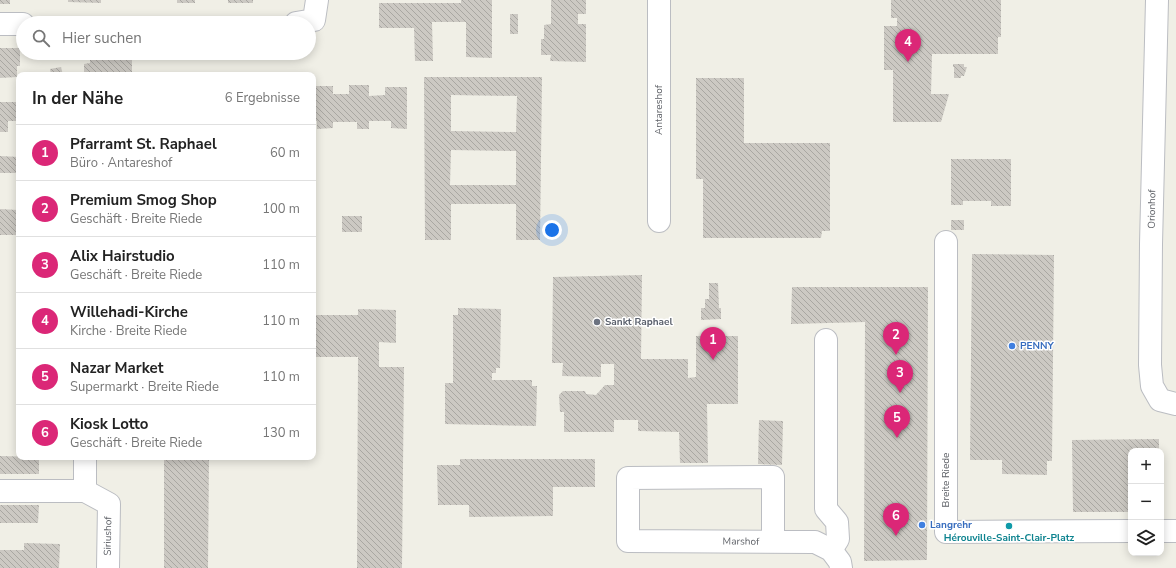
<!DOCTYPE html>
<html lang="de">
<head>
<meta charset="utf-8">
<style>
  body { margin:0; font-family:"Nunito Sans",sans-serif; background:#f2f2f2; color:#222 }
  .controls { position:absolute; right:12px; bottom:12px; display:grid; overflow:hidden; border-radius:8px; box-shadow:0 2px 10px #0003 }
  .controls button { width:36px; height:36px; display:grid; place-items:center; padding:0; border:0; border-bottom:1px solid #e0e0e0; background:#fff; color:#222; font:20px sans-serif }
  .you { position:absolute; left:552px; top:230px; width:14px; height:14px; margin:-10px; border:3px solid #fff; border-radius:50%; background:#1a73e8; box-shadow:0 0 0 6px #1a73e833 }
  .badge { display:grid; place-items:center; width:26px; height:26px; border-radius:50%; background:#db2777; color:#fff; font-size:13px; font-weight:700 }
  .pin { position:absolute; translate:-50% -33px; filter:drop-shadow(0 1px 2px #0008) }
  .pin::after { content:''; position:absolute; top:21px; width:14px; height:12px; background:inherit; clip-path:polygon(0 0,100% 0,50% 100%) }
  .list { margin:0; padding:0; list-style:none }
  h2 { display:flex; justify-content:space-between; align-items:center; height:52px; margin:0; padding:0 16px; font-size:17px }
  h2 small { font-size:13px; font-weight:400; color:#767676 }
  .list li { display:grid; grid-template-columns:26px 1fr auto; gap:12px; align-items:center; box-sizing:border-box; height:56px; padding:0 16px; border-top:1px solid #e0e0e0 }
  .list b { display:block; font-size:15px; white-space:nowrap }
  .list p { margin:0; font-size:13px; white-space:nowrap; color:#767676 }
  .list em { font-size:13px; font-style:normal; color:#767676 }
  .icon { flex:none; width:22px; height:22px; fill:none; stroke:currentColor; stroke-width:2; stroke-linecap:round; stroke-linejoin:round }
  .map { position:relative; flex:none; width:1176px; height:568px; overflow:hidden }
  .search { position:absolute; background:#fff; box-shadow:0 2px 10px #0003; left:16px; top:16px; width:300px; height:44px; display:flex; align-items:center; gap:10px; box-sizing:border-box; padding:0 14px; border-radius:22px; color:#767676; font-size:15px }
  .panel { position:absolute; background:#fff; box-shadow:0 2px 10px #0003; left:16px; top:72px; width:300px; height:388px; border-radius:8px }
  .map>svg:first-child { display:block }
  .building { fill:url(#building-back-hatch); fill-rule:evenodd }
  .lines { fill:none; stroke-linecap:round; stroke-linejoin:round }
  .minor-casing { stroke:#bbbdc2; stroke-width:24 }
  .minor { stroke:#fff; stroke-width:22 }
  .worship-dot { fill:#6b7280; stroke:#fff; stroke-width:1.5 }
  .shop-dot { fill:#3f7fe0; stroke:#fff; stroke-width:1.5 }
  .culture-dot { fill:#0f9aa8; stroke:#fff; stroke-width:1.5 }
  .labels { text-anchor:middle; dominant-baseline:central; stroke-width:3; stroke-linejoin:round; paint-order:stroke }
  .street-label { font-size:10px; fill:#5e6167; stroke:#fff }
  .worship-label { font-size:10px; font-weight:bold; fill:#5b616d; stroke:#fff; text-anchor:start }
  .shop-label { font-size:10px; font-weight:bold; fill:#366cbe; stroke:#fff; text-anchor:start }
  .culture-label { font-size:10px; font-weight:bold; fill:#0d838f; stroke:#fff }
</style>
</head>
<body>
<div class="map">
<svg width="1176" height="568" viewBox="0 0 1176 568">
  <defs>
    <pattern id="building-back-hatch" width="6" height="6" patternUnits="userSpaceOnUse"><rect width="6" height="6" fill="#ccc9c3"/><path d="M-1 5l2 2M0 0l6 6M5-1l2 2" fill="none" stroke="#a9a7a2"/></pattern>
  </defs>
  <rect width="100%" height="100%" fill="#f0efe6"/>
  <!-- building -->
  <path class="building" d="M 0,0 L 10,0 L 10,4 L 0,4 Z
    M 68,0 L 101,0 L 101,3 L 68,2 Z
    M 177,0 L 195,0 L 195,3 L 177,3 Z
    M 228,0 L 253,0 L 253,3 L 228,3 Z
    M 461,0 L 492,0 L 492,58 L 466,57 L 466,22 L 432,22 L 433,61 L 415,61 L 414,28 L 379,28 L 379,3 L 461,3 Z
    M 551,0 L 586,0 L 586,14 L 578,14 L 578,24 L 586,24 L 586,62 L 550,61 L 551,55 L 541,55 L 541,39 L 544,39 L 544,25 L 551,24 Z
    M 891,0 L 1001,0 L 1001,37 L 998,37 L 998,54 L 932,54 L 931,94 L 949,94 L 941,122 L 893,122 L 893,70 L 884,70 L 884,26 L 897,26 L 897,18 L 891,18 Z
    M 510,14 L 518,14 L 518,34 L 510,34 Z
    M 0,48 L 20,48 L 20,66 L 17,66 L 17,77 L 0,78 Z
    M 90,53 L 132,53 L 132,75 L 84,75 L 84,64 L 90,63 Z
    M 953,64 L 964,64 L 964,67 L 967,67 L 964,76 L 961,76 L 961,78 L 954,78 L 954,67 L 953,67 Z
    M 61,67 L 63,75 L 51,75 L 50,69 Z
    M 424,77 L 542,77 L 540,240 L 516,240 L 516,204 L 451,204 L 451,240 L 425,240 ZM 451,95 L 517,96 L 516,132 L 451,131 ZM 451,150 L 516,151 L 516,185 L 450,185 Z
    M 696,78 L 744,78 L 744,143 L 830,143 L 830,231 L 822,231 L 821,238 L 703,238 L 703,179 L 696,179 Z
    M 349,85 L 369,85 L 369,96 L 385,95 L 385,87 L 407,87 L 407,129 L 391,128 L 391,121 L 369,121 L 369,129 L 357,129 L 357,122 L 333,122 L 333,128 L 317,129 L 317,121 L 313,121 L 313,95 L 315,95 L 315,86 L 333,86 L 333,94 L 349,94 Z
    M 0,102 L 19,102 L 19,121 L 8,121 L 8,132 L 0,132 Z
    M 0,156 L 19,157 L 19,173 L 0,173 Z
    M 951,159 L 1011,159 L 1011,206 L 991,206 L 991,201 L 963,201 L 963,205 L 951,205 Z
    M 0,209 L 18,210 L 18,235 L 0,235 Z
    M 342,216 L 362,216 L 362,232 L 342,232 Z
    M 951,220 L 964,220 L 964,230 L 951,230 Z
    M 972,254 L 1054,255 L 1052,461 L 1047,461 L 1047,475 L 1002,474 L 1002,460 L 970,460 Z
    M 642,275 L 641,359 L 688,359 L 688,378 L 696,377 L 696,336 L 738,336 L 738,404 L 707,404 L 708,463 L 680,463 L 679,432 L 638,431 L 638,420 L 614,420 L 614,432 L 564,432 L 564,412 L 560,412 L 559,395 L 563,391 L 585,391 L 586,394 L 596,395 L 605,385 L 614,385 L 614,364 L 601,364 L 601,377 L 562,376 L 563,363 L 552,363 L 553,277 Z
    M 709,283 L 718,283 L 719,308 L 721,308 L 721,319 L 701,320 L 701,308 L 705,308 L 705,299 L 709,299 Z
    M 792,287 L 928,287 L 927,560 L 864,561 L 865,322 L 791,324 Z
    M 458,308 L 501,309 L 500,368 L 496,368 L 496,373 L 492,373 L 492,380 L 532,380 L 532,386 L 537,386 L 536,426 L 445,424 L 445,383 L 453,383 L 453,315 L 458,315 Z
    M 358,309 L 396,310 L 396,343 L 379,342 L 379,367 L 404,367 L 402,568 L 357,568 L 358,357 L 313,357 L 313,315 L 358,315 Z
    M 759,420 L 783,421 L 782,465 L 758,464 Z
    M 1159,439 L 1159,451 L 1131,451 L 1131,512 L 1073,512 L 1072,440 Z
    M 0,456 L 39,457 L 39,474 L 0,474 Z
    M 164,457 L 209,457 L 208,568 L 164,568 Z
    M 460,459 L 595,459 L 595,487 L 553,487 L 553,516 L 469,517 L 469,505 L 438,505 L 437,465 L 460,465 Z
    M 0,505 L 39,505 L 38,523 L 0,523 Z
    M 24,543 L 60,544 L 59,568 L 0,568 L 0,550 L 24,550 Z"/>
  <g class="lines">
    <defs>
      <g id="minor">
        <path d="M 659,0 L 659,221"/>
        <path d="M 1157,0 L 1151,244 L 1150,365 L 1152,386 L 1160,400 L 1176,404"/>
        <path d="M 296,23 L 314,20 L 317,0"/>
        <path d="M 0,24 L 23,24"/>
        <path d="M 946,242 L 946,532 L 1131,531"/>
        <path d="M 826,340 L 826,509 L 837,522 L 838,539 L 831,550"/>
        <path d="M 0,491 L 85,491 L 109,504 L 108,568"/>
        <path d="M 85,491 L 85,457"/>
        <path d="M 1161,531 L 1176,531"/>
        <path id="s1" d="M 773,542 L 773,477 L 628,478 L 628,541 L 815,542 L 831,550 L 840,562 L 841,568"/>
      </g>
    </defs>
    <!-- minor casing -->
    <use href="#minor" class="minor-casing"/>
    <!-- minor -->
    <use href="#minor" class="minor"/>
  </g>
  <!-- markers -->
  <circle class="worship-dot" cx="597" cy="322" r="4"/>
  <g class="shop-dot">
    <circle cx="1012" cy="346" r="4"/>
    <circle cx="922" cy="525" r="4"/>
  </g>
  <circle class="culture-dot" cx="1009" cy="526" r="4"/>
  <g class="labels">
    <!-- street labels -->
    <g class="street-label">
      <text transform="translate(659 110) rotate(-90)">Antareshof</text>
      <text transform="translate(1152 209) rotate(-89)">Orionhof</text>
      <text transform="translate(946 480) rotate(-90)">Breite Riede</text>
      <text transform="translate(108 536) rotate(-89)">Siriushof</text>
      <text stroke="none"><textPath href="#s1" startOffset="386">Marshof</textPath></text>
    </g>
    <!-- worship labels -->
    <g class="worship-label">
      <text x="605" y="322">Sankt Raphael</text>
    </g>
    <!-- shop labels -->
    <g class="shop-label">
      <text x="1020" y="346">PENNY</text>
      <text x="930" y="525">Langrehr</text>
    </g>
    <!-- culture labels -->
    <g class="culture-label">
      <text x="1009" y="538">Hérouville-Saint-Clair-Platz</text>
    </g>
  </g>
</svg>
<div class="controls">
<button>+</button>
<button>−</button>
<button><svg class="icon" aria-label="layers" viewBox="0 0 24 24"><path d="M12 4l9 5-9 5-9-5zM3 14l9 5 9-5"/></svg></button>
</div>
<div class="you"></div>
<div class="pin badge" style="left:713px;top:360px">1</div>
<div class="pin badge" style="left:896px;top:355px">2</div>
<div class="pin badge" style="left:900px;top:393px">3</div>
<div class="pin badge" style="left:908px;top:62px">4</div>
<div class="pin badge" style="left:897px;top:438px">5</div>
<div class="pin badge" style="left:896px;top:536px">6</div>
<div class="search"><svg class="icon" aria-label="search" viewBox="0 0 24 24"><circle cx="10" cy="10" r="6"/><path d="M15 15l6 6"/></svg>Hier suchen</div>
<section class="panel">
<h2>In der Nähe<small>6 Ergebnisse</small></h2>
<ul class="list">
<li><span class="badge">1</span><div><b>Pfarramt St. Raphael</b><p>Büro · Antareshof</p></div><em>60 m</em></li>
<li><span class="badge">2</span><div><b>Premium Smog Shop</b><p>Geschäft · Breite Riede</p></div><em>100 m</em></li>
<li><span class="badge">3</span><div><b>Alix Hairstudio</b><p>Geschäft · Breite Riede</p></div><em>110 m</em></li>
<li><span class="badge">4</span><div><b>Willehadi-Kirche</b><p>Kirche · Breite Riede</p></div><em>110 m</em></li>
<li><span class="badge">5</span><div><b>Nazar Market</b><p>Supermarkt · Breite Riede</p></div><em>110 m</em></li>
<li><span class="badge">6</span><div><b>Kiosk Lotto</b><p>Geschäft · Breite Riede</p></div><em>130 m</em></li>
</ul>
</section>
</div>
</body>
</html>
